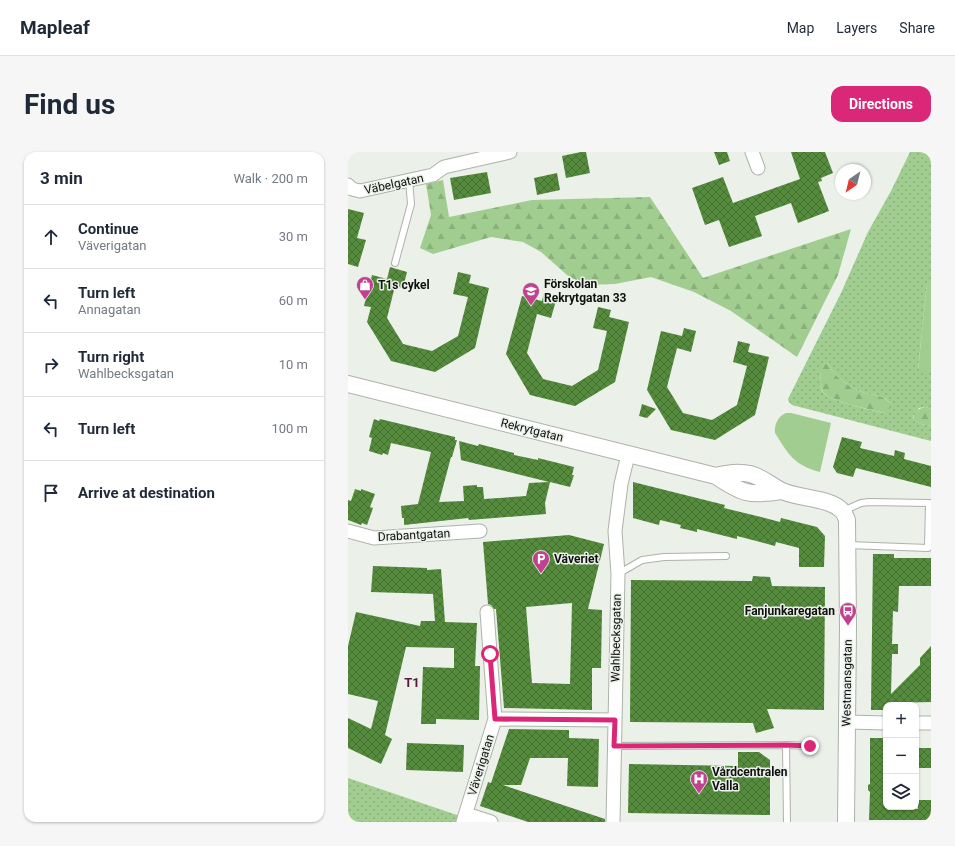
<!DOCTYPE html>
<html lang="en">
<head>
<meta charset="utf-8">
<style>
  body { margin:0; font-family:Roboto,sans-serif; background:#f6f6f7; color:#1f2937 }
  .controls { position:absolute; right:12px; bottom:12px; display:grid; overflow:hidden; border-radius:8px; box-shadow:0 1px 3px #0004 }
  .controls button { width:36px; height:36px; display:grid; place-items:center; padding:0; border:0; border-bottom:1px solid #e0e1e3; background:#fff; color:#1f2937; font:20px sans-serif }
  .compass { position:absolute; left:487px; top:12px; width:36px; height:36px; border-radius:50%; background:#fff; box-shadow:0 1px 3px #0004; rotate:215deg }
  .stop { position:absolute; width:12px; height:12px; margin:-9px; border:3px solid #db2777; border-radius:50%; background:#fff }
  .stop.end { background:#db2777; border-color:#fff; box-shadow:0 1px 4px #0008 }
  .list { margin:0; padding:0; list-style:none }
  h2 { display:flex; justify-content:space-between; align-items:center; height:52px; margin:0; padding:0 16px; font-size:17px }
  h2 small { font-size:13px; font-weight:400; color:#747a83 }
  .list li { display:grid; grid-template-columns:26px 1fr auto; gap:12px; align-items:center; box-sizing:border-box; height:64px; padding:0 16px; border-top:1px solid #e0e1e3 }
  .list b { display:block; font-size:15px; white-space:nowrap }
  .list p { margin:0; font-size:13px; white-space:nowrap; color:#747a83 }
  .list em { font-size:13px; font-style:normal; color:#747a83 }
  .icon { flex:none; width:22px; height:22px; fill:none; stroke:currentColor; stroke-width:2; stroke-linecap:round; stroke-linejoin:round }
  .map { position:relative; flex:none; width:583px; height:670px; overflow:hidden; border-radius:12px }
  header { display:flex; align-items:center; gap:24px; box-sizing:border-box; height:56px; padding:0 20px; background:#fff; border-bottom:1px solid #e0e1e3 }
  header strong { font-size:19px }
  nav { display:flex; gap:22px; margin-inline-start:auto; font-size:14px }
  .intro { display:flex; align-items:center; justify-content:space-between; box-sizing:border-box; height:96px; padding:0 24px }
  h1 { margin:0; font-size:28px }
  .button { padding:10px 18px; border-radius:12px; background:#db2777; color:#fff; font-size:14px; font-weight:700 }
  main { display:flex; gap:24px; padding:0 24px }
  aside { flex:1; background:#fff; border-radius:12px; box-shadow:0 1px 3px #0004 }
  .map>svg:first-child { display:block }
  .grass { fill:#a1cd90 }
  .forest { fill:url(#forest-firs) }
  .park { fill:url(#park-dots); fill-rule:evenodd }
  .building { fill:url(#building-cross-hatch); fill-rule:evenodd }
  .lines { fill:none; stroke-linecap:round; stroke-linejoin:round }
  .service-casing { stroke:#adb2ab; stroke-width:8 }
  .minor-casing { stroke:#adb2ab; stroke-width:15 }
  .tertiary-casing { stroke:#adb2ab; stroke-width:18 }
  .service { stroke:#fff; stroke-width:6 }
  .minor { stroke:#fff; stroke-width:13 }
  .tertiary { stroke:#fff; stroke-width:16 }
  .route { stroke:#db2777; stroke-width:5 }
  .labels { text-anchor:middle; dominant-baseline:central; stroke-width:3; stroke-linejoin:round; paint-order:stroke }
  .street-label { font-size:12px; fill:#0f110e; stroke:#ebf0e9 }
  .poi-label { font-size:12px; font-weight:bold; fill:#0f110e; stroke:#ebf0e9; text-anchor:start }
  .neighbourhood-label { font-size:13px; font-weight:bold; fill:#56193d; stroke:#ebf0e9 }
</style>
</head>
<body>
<header>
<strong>Mapleaf</strong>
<nav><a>Map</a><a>Layers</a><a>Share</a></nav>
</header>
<div class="intro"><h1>Find us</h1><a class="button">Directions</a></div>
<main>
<aside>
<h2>3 min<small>Walk · 200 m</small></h2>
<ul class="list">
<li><svg class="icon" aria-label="ahead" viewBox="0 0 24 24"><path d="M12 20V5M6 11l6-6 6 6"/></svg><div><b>Continue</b><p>Väverigatan</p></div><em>30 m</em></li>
<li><svg class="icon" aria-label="left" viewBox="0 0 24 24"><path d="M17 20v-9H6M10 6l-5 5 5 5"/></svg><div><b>Turn left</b><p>Annagatan</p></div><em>60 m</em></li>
<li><svg class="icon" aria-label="right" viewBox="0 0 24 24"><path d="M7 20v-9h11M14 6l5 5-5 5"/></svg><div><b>Turn right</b><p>Wahlbecksgatan</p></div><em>10 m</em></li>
<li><svg class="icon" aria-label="left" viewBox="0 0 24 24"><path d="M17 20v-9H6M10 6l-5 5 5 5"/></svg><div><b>Turn left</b></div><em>100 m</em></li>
<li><svg class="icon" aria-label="arrive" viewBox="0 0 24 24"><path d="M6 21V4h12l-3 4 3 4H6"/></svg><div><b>Arrive at destination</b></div></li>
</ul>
</aside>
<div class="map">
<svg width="583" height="670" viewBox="0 0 583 670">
  <defs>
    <pattern id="forest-firs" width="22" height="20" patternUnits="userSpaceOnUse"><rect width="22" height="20" fill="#a1cd90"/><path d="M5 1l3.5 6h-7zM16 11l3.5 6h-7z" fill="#89af7b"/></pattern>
    <pattern id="park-dots" width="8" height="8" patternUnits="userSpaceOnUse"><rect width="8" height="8" fill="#a1cd90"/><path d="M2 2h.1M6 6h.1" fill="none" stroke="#89af7b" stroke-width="1.8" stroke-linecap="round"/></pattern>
    <pattern id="building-cross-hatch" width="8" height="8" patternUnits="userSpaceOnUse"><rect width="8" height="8" fill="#558b3c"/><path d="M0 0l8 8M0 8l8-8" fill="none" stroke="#457031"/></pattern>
  </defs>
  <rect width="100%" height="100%" fill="#ebf0e9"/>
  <!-- grass -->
  <path class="grass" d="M 579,132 L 583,132 L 583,219 L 570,218 Z
    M 438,261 L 443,261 L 483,271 L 472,320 C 446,313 441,303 427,281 C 426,273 430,264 438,261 Z"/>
  <!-- forest -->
  <path class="forest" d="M 95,28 L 101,65 L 184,48 L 302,45 L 355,126 L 503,77 L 490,123 L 449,205 L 383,159 L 346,140 L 303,125 L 267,132 L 237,133 L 219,123 L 193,100 L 175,90 L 143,85 L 85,102 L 72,96 L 83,63 L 78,32 Z
    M 477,211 L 481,213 C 487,226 503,236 517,241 C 529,244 536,242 544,254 L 541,259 L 536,261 C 522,257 484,251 475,240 C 473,237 473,232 473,228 C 472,221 473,216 477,211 Z
    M 577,255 L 583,257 L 583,274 L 573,272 L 566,268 C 564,260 570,257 577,255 Z"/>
  <!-- park -->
  <path class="park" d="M 562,0 L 583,0 L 583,132 L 579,132 L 570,217 L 583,219 L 583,257 L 577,255 L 571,256 L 565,264 L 566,268 L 573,272 L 583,274 L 583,289 L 444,253 L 441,250 L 440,247 L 493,141 L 520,80 L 543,39 ZM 477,211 L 481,213 C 487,226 503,236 517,241 C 529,244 537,242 544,254 L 541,258 L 536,261 C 524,258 480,250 474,239 C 473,236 473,232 473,229 C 472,222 473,217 477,211 Z
    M 0,626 L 112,664 L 110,670 L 0,670 Z"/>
  <!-- building -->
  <path class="building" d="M 233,0 L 238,0 L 242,21 L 218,26 L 214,4 Z
    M 366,0 L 379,0 L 382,9 L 371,13 Z
    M 443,0 L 477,0 L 485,21 L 473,26 L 474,29 L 470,30 L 481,59 L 450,71 L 443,51 L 407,64 L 414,84 L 381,95 L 371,68 L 357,73 L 344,36 L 375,25 L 385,51 L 452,27 Z
    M 139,20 L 143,41 L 106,48 L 102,26 Z
    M 209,21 L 212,38 L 189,43 L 186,26 Z
    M 0,57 L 16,61 L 9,86 L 18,88 L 10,115 L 0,112 Z
    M 42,115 L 59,120 L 55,136 L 47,134 L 39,166 L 55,192 L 84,199 L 110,184 L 120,145 L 105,142 L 110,120 L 123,123 L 121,131 L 141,136 L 127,196 L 87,220 L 43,209 L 19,170 L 23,155 L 16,154 L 24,123 L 39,127 Z
    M 196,141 L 209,145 L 203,166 L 189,162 L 179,201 L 195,227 L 224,234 L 250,218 L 259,179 L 245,176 L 250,155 L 263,158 L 261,165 L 281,170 L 267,230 L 227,254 L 182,243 L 158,202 L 174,144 L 194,149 Z
    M 336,176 L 348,179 L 343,200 L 329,196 L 319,235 L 335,261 L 364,268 L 389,253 L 399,214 L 385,210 L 390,189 L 402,192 L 400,200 L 421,205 L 407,263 L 367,288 L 323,278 L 299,238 L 313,179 L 334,184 Z
    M 294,252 L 308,257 L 299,266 L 291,264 Z
    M 26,267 L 31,269 L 32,267 L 107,285 L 107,288 L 109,288 L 104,305 L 103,305 L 91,350 L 116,349 L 115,334 L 129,333 L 129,335 L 135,335 L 136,347 L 178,344 L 181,331 L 201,330 L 113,308 L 111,289 L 130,294 L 131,292 L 166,301 L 166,303 L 190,308 L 190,306 L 226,315 L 224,323 L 226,323 L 222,335 L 202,330 L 197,351 L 198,362 L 121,368 L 120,366 L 56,373 L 56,366 L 54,366 L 53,354 L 70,352 L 83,300 L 43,291 L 40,303 L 35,301 L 34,303 L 21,299 L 24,286 L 21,285 Z
    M 494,285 L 514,290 L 512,296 L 546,304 L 547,298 L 557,301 L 556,307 L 583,314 L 583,335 L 508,316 L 505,325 L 489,321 L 485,315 Z
    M 285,330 L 377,353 L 376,356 L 413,365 L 432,370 L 433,366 L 469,375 L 477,384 L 476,415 L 451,415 L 451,396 L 428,390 L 427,394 L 389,384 L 389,387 L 349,377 L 349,380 L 332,376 L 333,373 L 312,368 L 311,373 L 285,366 Z
    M 7,337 L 13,339 L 13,337 L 27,342 L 22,355 L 25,356 L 19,373 L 14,371 L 13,373 L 0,368 L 0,348 L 3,349 Z
    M 221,383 L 256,392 L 240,457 L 254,458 L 253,516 L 244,516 L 244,558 L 156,556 L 148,457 L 146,457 L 143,453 L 140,452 L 135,390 ZM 224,451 L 222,532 L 184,531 L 178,455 Z
    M 525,402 L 546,402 L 546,406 L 583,406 L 583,434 L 551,434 L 550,460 L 545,459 L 544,492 L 550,492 L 550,502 L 544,502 L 543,542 L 572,513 L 572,506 L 583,494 L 583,550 L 543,551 L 543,553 L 538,553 L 538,558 L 523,558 Z
    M 25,414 L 79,416 L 79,418 L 93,417 L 97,470 L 129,471 L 127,514 L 132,514 L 131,568 L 88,567 L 88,572 L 73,572 L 75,515 L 106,516 L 106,496 L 58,495 L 37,583 L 44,587 L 33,612 L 0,596 L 0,566 L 23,577 L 30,549 L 0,542 L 0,494 L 8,460 L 72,474 L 73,469 L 87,469 L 85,442 L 23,440 Z
    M 405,424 L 422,425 L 424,434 L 477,435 L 476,558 L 419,557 L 426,576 L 408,581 L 405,571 L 282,570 L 283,428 L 404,429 Z
    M 161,577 L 221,578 L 221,586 L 251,587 L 250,635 L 219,634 L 220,606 L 182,606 L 173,633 L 155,633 L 257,667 L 257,670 L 180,670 L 132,654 L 140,630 L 143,631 Z
    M 522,586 L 538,586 L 538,655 L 541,655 L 541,657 L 570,657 L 570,648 L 583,648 L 583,668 L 521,668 L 522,640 L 520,638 L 520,633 L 522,632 Z
    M 59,591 L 116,593 L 115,620 L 58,618 Z
    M 568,596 L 583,596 L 583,616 L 568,616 Z
    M 390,600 L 411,600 L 422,608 L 422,663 L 280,661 L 281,612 L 390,614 Z"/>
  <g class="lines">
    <defs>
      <path id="service" d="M 47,111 L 63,52 L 61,28
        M 495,359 L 513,351 L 521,350 L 581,351 L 580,396 L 500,393
        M 270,422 L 294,408 L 316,405 L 378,404
        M 266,594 L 438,593
        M 439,670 L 438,593 L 462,594"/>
      <path id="minor" d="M 404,0 L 410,16
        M 0,33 L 4,37 L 12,39 L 85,23 L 96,15 L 162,0
        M 0,379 L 26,386 L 132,379
        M 147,567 L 267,568
        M 499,570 L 538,571
        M 568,571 L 583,571
        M 118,662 L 143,670
        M 115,670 L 147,567 L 139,460
        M 265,670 L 270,422 L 267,379 L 273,332 L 280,303"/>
      <path id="tertiary" d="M 0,232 L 368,324 C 395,342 401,344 433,339
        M 368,324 C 379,321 390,319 402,322 C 414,325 421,332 432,338 C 448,347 484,345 495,360 C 497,362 498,366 499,368 L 500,474 L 498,670"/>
    </defs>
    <!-- service casing -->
    <use href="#service" class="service-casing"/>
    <!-- minor casing -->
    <use href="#minor" class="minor-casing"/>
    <!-- tertiary casing -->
    <use href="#tertiary" class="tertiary-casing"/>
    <!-- service -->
    <use href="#service" class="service"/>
    <!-- minor -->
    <use href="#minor" class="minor"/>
    <!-- tertiary -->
    <use href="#tertiary" class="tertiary"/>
  </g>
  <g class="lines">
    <!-- route -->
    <path class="route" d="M 142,502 L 147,567 L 267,568 L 266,594 L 438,593 L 462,594"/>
  </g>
  <!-- icons -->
  <defs>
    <symbol id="shop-pin" viewBox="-11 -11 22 30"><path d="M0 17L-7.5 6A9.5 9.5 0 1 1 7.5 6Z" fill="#c0418e" stroke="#ebf0e9"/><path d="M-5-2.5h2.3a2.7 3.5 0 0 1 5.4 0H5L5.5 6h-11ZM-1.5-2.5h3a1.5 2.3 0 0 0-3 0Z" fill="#fff"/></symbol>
    <symbol id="school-pin" viewBox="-11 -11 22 30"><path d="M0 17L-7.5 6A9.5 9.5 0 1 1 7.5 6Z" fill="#c0418e" stroke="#ebf0e9"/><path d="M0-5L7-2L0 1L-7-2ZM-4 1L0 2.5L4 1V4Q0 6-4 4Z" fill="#fff"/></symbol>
    <symbol id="parking-pin" viewBox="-11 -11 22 30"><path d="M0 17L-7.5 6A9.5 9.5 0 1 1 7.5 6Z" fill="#c0418e" stroke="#ebf0e9"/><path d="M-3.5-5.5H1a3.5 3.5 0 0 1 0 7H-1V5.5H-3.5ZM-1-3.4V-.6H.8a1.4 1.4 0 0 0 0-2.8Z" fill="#fff"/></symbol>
    <symbol id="bus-pin" viewBox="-11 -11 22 30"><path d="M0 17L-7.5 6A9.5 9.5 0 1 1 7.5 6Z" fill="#c0418e" stroke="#ebf0e9"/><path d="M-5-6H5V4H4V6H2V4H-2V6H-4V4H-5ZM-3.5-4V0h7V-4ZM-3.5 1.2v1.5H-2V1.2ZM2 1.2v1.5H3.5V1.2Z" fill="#fff"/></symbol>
    <symbol id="hospital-pin" viewBox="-11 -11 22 30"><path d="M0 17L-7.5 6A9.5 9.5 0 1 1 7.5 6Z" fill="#c0418e" stroke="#ebf0e9"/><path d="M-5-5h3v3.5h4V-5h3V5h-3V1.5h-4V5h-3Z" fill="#fff"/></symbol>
  </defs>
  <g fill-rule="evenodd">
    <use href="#shop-pin" x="7" y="123" width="20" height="27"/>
    <use href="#school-pin" x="173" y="129" width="20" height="27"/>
    <use href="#parking-pin" x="183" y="397" width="20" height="27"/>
    <use href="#bus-pin" x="490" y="449" width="20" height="27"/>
    <use href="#hospital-pin" x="341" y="617" width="20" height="27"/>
  </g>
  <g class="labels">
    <!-- street labels -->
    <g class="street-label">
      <text transform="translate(46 32) rotate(-12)">Väbelgatan</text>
      <text transform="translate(184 278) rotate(14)">Rekrytgatan</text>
      <text transform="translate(66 383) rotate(-3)">Drabantgatan</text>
      <text transform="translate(268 486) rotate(-89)">Wahlbecksgatan</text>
      <text transform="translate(499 531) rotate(-89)">Westmansgatan</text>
      <text transform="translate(133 613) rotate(-73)">Väverigatan</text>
    </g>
    <!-- poi labels -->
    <g class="poi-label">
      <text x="196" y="132">Förskolan<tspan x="196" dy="14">Rekrytgatan 33</tspan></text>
      <text x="30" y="133">T1s cykel</text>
      <text x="206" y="407">Väveriet</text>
      <text x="487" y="459" text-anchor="end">Fanjunkaregatan</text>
      <text x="364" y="620">Vårdcentralen<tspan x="364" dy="14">Valla</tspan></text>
    </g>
    <!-- neighbourhood labels -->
    <g class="neighbourhood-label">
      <text x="64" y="530">T1</text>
    </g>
  </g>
</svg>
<div class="controls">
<button>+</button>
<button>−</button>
<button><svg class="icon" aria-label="layers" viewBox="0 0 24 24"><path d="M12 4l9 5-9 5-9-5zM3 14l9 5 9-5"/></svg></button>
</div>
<svg class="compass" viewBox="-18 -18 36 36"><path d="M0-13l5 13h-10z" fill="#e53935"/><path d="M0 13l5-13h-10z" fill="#747a83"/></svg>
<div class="stop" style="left:142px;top:502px"></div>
<div class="stop end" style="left:462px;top:594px"></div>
</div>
</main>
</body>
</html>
